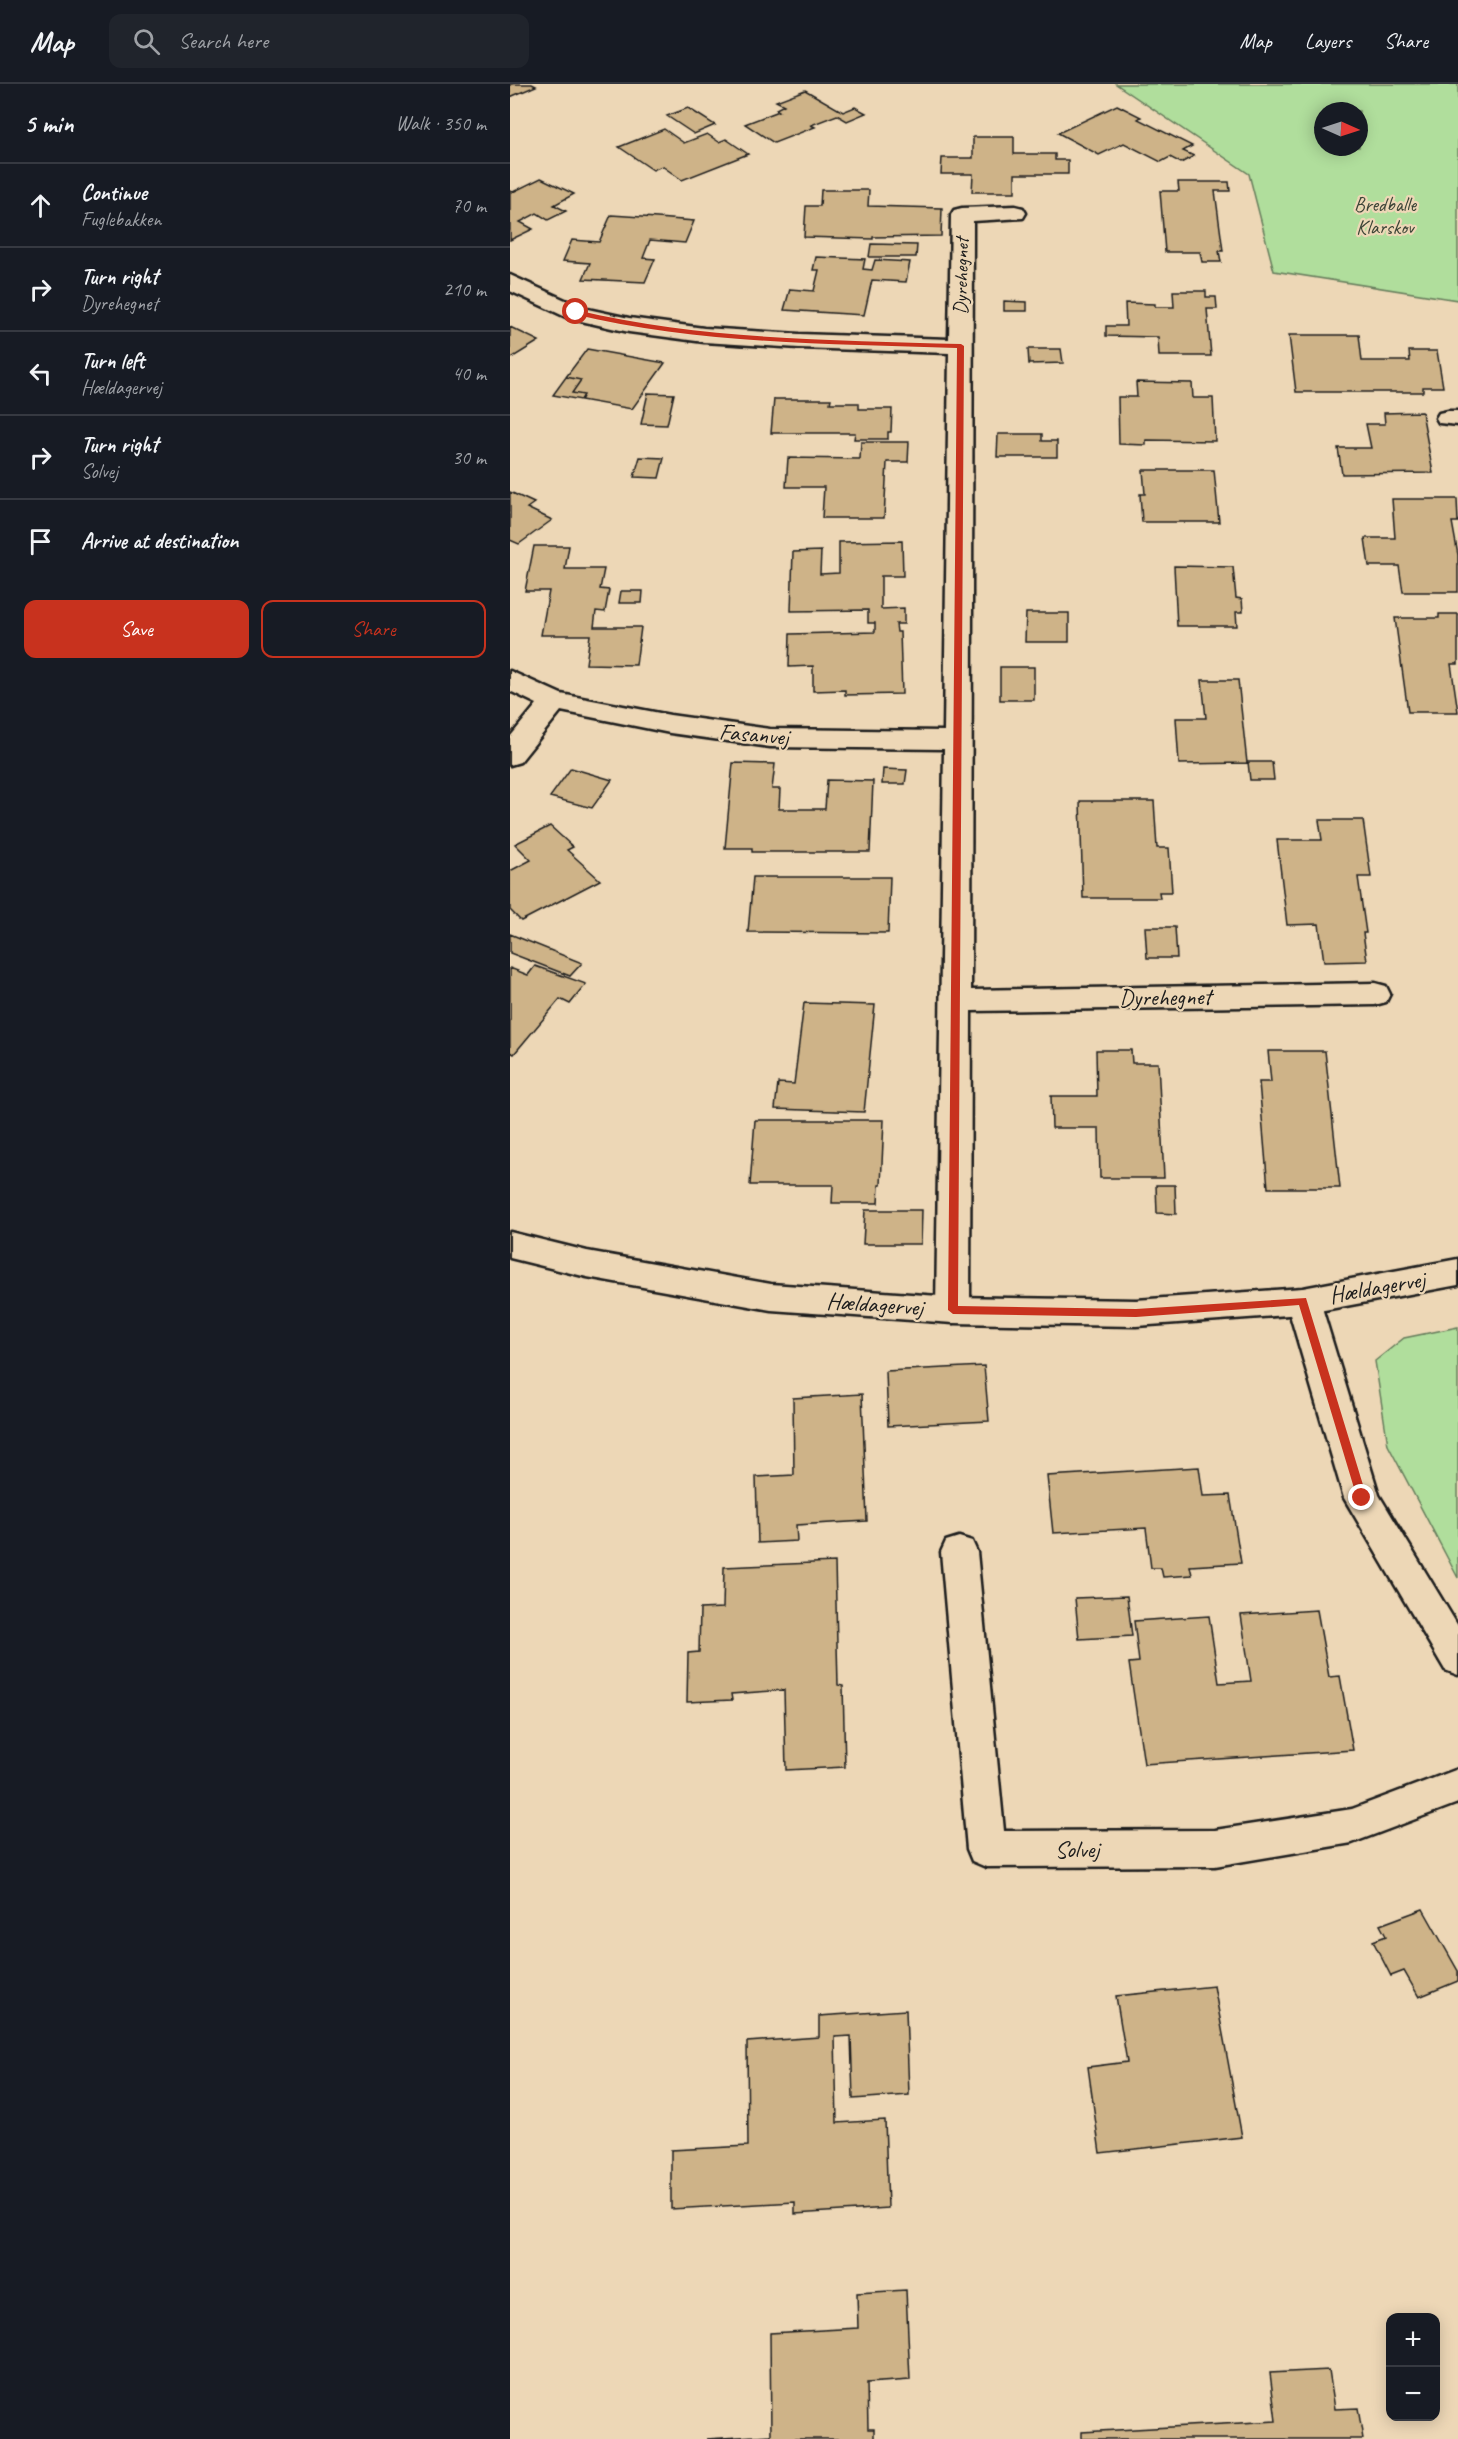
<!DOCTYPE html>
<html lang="en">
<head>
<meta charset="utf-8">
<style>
  body { margin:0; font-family:Caveat,sans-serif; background:#20242c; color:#f1f3f6 }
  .controls { position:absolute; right:18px; bottom:18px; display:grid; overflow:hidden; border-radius:12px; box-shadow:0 3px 15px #0003 }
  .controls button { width:54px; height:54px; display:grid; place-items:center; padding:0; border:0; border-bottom:2px solid #363941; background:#171b24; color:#f1f3f6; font:30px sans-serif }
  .compass { position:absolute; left:804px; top:18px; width:54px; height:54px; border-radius:50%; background:#171b24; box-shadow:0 3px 15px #0003; rotate:93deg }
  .stop { position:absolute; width:18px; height:18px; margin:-14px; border:4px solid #c8321e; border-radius:50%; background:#fff }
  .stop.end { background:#c8321e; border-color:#fff; box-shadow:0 2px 6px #0008 }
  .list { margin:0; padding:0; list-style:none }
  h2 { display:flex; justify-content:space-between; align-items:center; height:78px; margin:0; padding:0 24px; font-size:26px }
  h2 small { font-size:20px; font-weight:400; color:#9ea1a6 }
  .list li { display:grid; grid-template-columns:39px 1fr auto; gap:18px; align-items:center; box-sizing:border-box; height:84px; padding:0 24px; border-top:2px solid #363941 }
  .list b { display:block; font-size:22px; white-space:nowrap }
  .list p { margin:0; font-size:20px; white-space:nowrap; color:#9ea1a6 }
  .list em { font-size:20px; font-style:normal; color:#9ea1a6 }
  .actions { display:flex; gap:12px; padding:18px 24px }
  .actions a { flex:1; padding:14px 0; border:2px solid #c8321e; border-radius:12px; text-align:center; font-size:21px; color:#c8321e }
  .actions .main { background:#c8321e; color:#fff }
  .icon { flex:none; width:33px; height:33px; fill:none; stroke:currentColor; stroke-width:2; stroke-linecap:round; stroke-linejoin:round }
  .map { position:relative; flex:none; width:948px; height:2355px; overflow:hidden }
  header { display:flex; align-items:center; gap:36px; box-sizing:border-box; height:84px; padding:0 30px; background:#171b24; border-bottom:2px solid #363941 }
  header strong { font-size:28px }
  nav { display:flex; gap:33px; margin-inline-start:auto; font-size:21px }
  .search { width:420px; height:54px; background:#20242c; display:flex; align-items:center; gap:15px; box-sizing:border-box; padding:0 21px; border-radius:12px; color:#9ea1a6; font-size:22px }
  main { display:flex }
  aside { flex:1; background:#171b24 }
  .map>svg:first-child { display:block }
  .green { fill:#b0de9c; stroke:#667d5c; stroke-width:1.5; fill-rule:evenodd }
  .building { fill:#ceb388; stroke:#1c1c1c; stroke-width:1.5 }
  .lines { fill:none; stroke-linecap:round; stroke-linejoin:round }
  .street-casing { stroke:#1c1c1c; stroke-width:5 }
  .secondary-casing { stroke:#1c1c1c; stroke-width:5 }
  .street { fill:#edd7b6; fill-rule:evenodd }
  .secondary { fill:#edd7b6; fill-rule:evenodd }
  .route { fill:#c8321e }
  .labels { text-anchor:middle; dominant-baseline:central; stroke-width:4.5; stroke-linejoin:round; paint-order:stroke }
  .far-park-label { font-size:20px; fill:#3a4336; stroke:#edd7b6 }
  .far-street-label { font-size:20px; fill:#1c1c1c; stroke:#edd7b6 }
  .street-label { font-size:24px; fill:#1c1c1c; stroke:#edd7b6 }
</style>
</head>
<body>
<header>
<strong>Map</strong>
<div class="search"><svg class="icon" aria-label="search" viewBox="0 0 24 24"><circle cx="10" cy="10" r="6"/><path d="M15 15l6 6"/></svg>Search here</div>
<nav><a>Map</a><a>Layers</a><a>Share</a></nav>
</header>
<main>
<aside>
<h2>5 min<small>Walk · 350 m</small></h2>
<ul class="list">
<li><svg class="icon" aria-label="ahead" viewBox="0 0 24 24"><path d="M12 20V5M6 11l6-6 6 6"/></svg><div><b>Continue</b><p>Fuglebakken</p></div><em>70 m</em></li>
<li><svg class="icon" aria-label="right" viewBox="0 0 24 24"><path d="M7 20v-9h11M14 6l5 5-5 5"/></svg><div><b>Turn right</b><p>Dyrehegnet</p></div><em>210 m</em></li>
<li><svg class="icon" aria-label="left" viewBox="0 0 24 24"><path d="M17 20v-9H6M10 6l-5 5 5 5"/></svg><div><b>Turn left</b><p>Hældagervej</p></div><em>40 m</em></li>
<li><svg class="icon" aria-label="right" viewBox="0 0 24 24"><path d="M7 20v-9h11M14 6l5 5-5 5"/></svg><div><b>Turn right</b><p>Solvej</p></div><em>30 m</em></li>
<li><svg class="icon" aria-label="arrive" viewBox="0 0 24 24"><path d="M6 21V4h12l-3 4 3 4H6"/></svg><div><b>Arrive at destination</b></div></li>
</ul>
<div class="actions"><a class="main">Save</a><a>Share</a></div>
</aside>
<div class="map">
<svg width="948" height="2355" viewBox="0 0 948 2355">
  <rect width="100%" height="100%" fill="#edd7b6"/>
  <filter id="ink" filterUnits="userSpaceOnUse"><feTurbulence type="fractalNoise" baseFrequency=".0167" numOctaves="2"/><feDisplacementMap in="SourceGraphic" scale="12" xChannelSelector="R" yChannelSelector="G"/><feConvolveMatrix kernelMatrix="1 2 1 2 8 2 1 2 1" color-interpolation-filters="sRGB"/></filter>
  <g filter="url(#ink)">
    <!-- green -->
    <path class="green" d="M 606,0 L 948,0 L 948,216 L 764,187 L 739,90 ZM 813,27 L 849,27 L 849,63 L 813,63 Z
      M 948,1243 L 948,1494 L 878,1361 L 865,1277 L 894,1254 Z"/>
    <!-- building -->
    <path class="building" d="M 0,0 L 22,0 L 26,2 L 0,13 Z
      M 295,6 L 333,28 L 345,23 L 356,29 L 337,37 L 327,31 L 301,41 L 305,43 L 264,59 L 235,40 L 269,27 L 266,25 L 274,21 L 266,17 Z
      M 607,21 L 631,33 L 628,35 L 682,62 L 673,67 L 684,72 L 671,79 L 660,73 L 651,78 L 614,59 L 589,71 L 548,49 Z
      M 178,24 L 205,41 L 184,50 L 157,32 Z
      M 154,45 L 174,59 L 197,50 L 209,58 L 216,55 L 238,70 L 172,96 L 152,82 L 143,86 L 109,63 Z
      M 463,53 L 504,53 L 504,70 L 545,70 L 545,76 L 558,76 L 558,90 L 505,90 L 505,108 L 462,108 L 463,90 L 431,90 L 432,74 L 463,74 Z
      M 31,94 L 64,110 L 44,121 L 56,127 L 38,136 L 27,129 L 10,138 L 23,145 L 0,156 L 0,107 L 3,108 Z
      M 668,98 L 719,98 L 720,107 L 705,107 L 713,167 L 709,167 L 711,178 L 692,178 L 690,168 L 655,168 L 650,107 L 669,107 Z
      M 311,106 L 359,106 L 358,122 L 432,124 L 431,152 L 363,153 L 363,155 L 294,153 L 296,122 L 310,122 Z
      M 101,131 L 147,134 L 184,137 L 175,159 L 140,156 L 133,174 L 145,175 L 135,198 L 73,195 L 80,179 L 53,177 L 62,156 L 89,158 Z
      M 361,160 L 407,161 L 406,173 L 359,173 Z
      M 306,173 L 355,175 L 353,185 L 362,186 L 365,176 L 400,178 L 396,198 L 362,196 L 354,231 L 274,226 L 280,205 L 304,207 L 309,186 L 303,186 Z
      M 663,207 L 696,207 L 696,213 L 706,213 L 707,225 L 697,225 L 701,272 L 649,272 L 648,253 L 596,252 L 596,242 L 616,242 L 615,219 L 645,220 L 645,223 L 664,223 Z
      M 494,217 L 517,218 L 517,227 L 494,227 Z
      M 0,243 L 29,257 L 0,275 Z
      M 779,251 L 849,251 L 852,277 L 900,277 L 899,267 L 927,267 L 933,303 L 913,303 L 913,308 L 786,308 Z
      M 77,265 L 155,279 L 122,325 L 71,316 L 74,311 L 62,309 L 71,296 L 56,293 Z
      M 518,265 L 551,265 L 553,279 L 519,280 Z
      M 56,293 L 71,296 L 62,309 L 74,311 L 71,316 L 43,311 Z
      M 626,298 L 682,299 L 683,314 L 703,314 L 705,357 L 636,356 L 636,361 L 609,360 L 608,313 L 627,313 Z
      M 138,309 L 164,310 L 157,341 L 131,340 Z
      M 264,315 L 321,315 L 320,319 L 349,319 L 349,325 L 382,325 L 381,348 L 378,348 L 378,355 L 344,355 L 345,349 L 261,349 Z
      M 912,328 L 923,389 L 832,390 L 828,364 L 861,364 L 856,340 L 875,340 L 874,329 Z
      M 488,350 L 532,350 L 532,357 L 547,357 L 547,373 L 487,373 Z
      M 351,358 L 399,358 L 398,378 L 377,378 L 374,434 L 312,434 L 314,403 L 276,403 L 278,374 L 350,375 Z
      M 130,373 L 154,374 L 149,394 L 124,393 Z
      M 633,386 L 704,386 L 709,438 L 632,438 L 630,410 L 635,410 Z
      M 0,408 L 24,419 L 17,424 L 42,436 L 9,460 L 0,456 Z
      M 882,415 L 947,415 L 948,438 L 942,438 L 948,471 L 948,508 L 893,508 L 889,482 L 859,482 L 855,454 L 885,454 Z
      M 392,457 L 393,492 L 371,492 L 371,525 L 394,524 L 394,540 L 386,540 L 387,548 L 390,548 L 392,610 L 335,611 L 335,606 L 303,607 L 303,582 L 279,583 L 280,550 L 365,548 L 365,539 L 358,539 L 358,526 L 281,527 L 283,468 L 311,467 L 310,490 L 329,489 L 329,458 Z
      M 24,462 L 59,462 L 55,485 L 94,485 L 90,505 L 99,506 L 95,528 L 86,527 L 84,543 L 131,543 L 126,581 L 76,580 L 80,551 L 31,551 L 39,507 L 15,507 Z
      M 664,482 L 723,483 L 726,514 L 732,515 L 733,528 L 726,528 L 727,542 L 667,542 Z
      M 111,507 L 133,507 L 132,519 L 109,519 Z
      M 516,529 L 559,529 L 559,558 L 515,558 Z
      M 929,530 L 948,530 L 948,580 L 941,580 L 948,628 L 898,628 L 885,534 L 929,534 Z
      M 490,583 L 524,583 L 524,616 L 490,616 Z
      M 692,596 L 728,596 L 737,679 L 669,680 L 666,634 L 696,634 Z
      M 738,678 L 762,678 L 764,696 L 740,696 Z
      M 223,679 L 265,680 L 262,705 L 270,705 L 269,725 L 315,725 L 317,696 L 363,697 L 360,768 L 242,768 L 242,764 L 215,764 Z
      M 61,684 L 102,696 L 82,724 L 40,713 Z
      M 373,685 L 397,686 L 395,700 L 372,700 Z
      M 570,717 L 644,717 L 647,764 L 659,764 L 662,808 L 649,808 L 650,814 L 573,814 Z
      M 809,736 L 853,736 L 861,793 L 848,793 L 856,849 L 853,849 L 857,877 L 814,878 L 809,840 L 777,841 L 767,756 L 812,756 Z
      M 40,742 L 63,763 L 57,766 L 90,796 L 11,837 L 0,826 L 0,787 L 21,776 L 5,760 Z
      M 243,793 L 380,793 L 378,849 L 238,848 Z
      M 635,843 L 665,843 L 667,874 L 637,874 Z
      M 0,850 L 72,879 L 60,892 L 0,869 Z
      M 25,882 L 76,900 L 60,920 L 50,915 L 4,970 L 0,968 L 0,884 L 18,891 Z
      M 294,919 L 365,921 L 354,1028 L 265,1025 L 268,999 L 284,1000 Z
      M 586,966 L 621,966 L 622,979 L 648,979 L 654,1094 L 590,1094 L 589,1044 L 542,1044 L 541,1012 L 587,1012 Z
      M 758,967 L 815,967 L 830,1104 L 758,1104 L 749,998 L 761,998 Z
      M 245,1036 L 374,1036 L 371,1101 L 369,1101 L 368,1119 L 322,1119 L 323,1101 L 240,1101 Z
      M 646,1101 L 665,1101 L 666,1130 L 647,1129 Z
      M 355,1126 L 412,1126 L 411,1160 L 353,1160 Z
      M 474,1282 L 479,1337 L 378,1342 L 376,1287 Z
      M 352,1310 L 357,1437 L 286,1441 L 287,1457 L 248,1459 L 246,1393 L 284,1391 L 283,1314 Z
      M 689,1383 L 693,1412 L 720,1411 L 731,1479 L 680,1482 L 682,1491 L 653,1493 L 651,1484 L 641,1484 L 636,1444 L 543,1449 L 537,1392 Z
      M 325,1478 L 328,1601 L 333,1602 L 335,1683 L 276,1686 L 274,1606 L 221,1610 L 222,1616 L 177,1618 L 178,1569 L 189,1568 L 190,1525 L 213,1524 L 214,1483 Z
      M 617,1512 L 622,1552 L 569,1555 L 565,1514 Z
      M 807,1526 L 819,1593 L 830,1592 L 843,1666 L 634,1680 L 619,1579 L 629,1578 L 624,1537 L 699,1532 L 709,1599 L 741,1597 L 731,1531 Z
      M 913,1825 L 948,1887 L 948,1897 L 909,1913 L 894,1887 L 881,1892 L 863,1857 L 876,1852 L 870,1841 Z
      M 704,1902 L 732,2053 L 590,2069 L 578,1983 L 617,1978 L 606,1912 Z
      M 396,1926 L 399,2011 L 343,2015 L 341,1952 L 325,1953 L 327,2039 L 375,2036 L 378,2124 L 285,2130 L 285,2118 L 161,2125 L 161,2066 L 238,2062 L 237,1958 L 309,1953 L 309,1932 Z
      M 396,2206 L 400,2296 L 357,2299 L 358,2345 L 364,2345 L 364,2355 L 196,2355 L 261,2351 L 260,2249 L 348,2244 L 347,2209 Z
      M 819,2286 L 825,2325 L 848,2324 L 853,2355 L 572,2355 L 572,2348 L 766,2337 L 760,2289 Z"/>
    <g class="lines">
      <defs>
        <path id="street" d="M 505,122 L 513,124 L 516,129 L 513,134 L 463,137 L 461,906 L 865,899 L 876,902 L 880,910 L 876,918 L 865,921 L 461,927 L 460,1226 L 455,1235 L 443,1239 L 431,1235 L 426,1226 L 434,665 L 260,663 L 160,649 L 51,627 L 10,678 L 0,681 L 0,653 L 27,620 L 0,607 L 0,587 L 51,610 L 160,631 L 260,645 L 434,647 L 439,269 L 289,264 L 194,258 L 119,248 L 58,234 L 0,207 L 0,191 L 73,224 L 119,234 L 194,244 L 289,250 L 439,255 L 441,131 L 444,126 L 452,124 Z
          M 938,327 L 948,327 L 948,341 L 929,339 L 926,334 L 929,329 Z
          M 793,1204 L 805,1208 L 810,1217 L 869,1411 L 948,1542 L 948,1591 L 935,1586 L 834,1414 L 776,1217 L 781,1208 Z
          M 449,1453 L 462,1457 L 467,1468 L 494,1747 L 705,1746 L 842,1725 L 948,1685 L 948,1719 L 842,1759 L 705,1782 L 476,1783 L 462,1777 L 457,1765 L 431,1468 L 436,1457 Z"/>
        <path id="secondary" d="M 0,1148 L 77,1167 L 261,1200 L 443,1213 L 626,1216 L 793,1204 L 948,1175 L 948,1201 L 793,1230 L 626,1242 L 443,1239 L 261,1226 L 77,1193 L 0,1174 Z"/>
      </defs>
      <!-- street casing -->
      <use href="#street" class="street-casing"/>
      <!-- secondary casing -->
      <use href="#secondary" class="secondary-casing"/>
      <!-- street -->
      <use href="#street" class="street"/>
      <!-- secondary -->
      <use href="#secondary" class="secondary"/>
    </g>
  </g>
  <!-- route -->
  <path class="route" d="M 66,226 C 192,256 322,256 451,260 L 454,262 L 448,1222 L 626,1225 L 796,1214 L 857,1414 L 856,1417 L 852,1418 L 847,1414 L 789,1221 L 626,1233 L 443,1230 L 438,1226 L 447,264 C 318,260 189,260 63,230 Z"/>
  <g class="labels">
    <!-- far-park labels -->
    <g class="far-park-label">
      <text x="875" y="120">Bredballe<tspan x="875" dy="23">Klarskov</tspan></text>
    </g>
    <!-- far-street labels -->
    <g class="far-street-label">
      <text transform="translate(451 192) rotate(-89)">Dyrehegnet</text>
    </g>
    <!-- street labels -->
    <g class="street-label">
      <text transform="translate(244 650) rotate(5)">Fasanvej</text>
      <text transform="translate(655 913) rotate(-1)">Dyrehegnet</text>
      <text transform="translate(867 1203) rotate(-10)">Hældagervej</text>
      <text transform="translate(365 1220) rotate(4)">Hældagervej</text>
      <text x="567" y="1765">Solvej</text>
    </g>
  </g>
</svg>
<div class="controls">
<button>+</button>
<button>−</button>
</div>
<svg class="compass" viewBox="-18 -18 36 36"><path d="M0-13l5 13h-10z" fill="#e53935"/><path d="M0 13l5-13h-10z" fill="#9ea1a6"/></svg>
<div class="stop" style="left:66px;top:228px"></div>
<div class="stop end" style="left:852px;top:1414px"></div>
</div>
</main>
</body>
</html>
